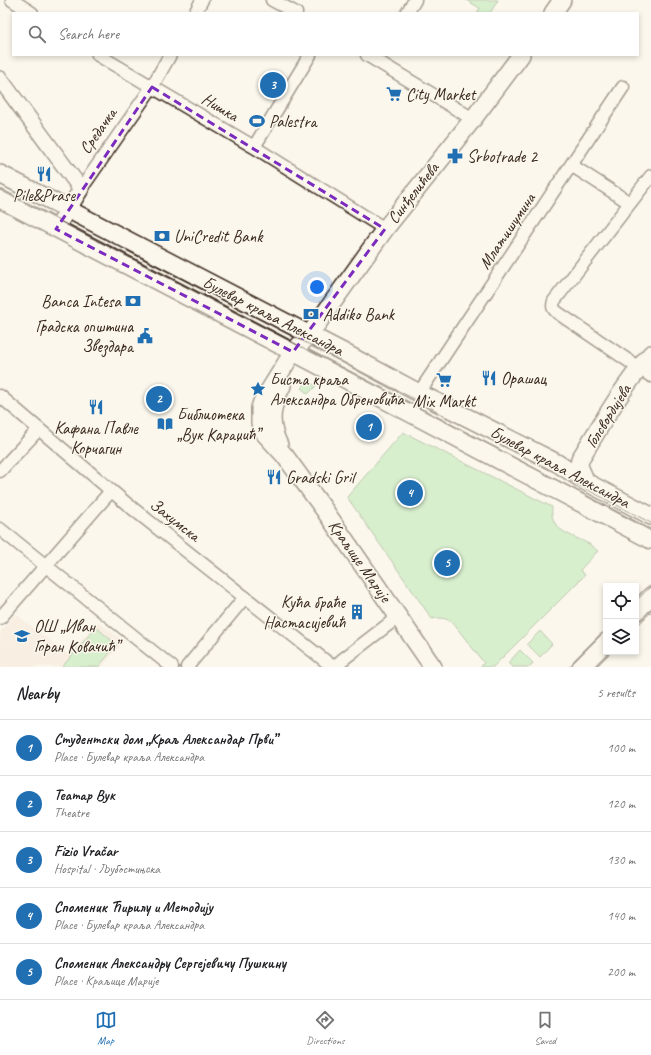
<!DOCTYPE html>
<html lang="en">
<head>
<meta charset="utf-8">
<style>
  body { margin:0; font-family:Caveat,sans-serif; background:#f6f6f6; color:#202124 }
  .controls { position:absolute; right:12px; bottom:12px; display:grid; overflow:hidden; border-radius:0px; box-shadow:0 2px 6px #0003 }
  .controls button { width:36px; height:36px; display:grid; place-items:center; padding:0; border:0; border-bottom:1px solid #e0e0e0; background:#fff; color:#202124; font:20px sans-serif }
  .you { position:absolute; left:317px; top:287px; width:14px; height:14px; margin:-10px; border:3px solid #fff; border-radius:50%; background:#1a73e8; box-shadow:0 0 0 6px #1a73e833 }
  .badge { display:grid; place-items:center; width:26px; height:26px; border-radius:50%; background:#1f6fb2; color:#fff; font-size:13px; font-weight:700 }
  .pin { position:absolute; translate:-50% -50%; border:2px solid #fff; box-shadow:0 1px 4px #0006 }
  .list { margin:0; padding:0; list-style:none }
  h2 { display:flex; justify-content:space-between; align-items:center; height:52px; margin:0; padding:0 16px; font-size:17px }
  h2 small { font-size:13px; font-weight:400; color:#757577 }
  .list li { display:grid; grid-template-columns:26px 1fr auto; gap:12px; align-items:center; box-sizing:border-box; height:56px; padding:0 16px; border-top:1px solid #e0e0e0 }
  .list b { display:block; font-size:15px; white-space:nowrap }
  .list p { margin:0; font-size:13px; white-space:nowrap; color:#757577 }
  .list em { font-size:13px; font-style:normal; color:#757577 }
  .icon { flex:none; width:22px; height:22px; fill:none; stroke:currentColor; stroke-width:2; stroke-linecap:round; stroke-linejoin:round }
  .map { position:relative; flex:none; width:651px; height:667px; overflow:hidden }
  .search { position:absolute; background:#fff; box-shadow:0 2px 6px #0003; left:12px; right:12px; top:12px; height:44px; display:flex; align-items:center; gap:10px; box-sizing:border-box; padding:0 14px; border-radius:0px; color:#757577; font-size:15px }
  .sheet { height:332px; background:#fff }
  nav { display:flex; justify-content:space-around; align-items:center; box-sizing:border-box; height:56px; border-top:1px solid #e0e0e0; background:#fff; font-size:11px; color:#757577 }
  nav a { display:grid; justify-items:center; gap:2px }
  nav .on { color:#1f6fb2 }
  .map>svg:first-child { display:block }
  .built { fill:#f5e3d4 }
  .green { fill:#ade5a9; stroke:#748864 }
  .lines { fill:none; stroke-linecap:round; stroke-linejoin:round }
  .minor-casing { stroke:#3b2a1e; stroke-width:15 }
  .tertiary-casing { stroke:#3b2a1e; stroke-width:18 }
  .secondary-casing { stroke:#3b2a1e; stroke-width:20 }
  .minor { stroke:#fbf7ec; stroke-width:12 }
  .tertiary { stroke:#fbf7ec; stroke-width:15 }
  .secondary { stroke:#fbf7ec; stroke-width:17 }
  .tram { stroke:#3b2a1e; stroke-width:1 }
  .marked { fill:none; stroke:#7b2cbf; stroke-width:3; stroke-dasharray:8 5; stroke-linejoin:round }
  .labels { text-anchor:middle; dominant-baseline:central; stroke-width:3; stroke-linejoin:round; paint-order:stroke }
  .poi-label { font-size:17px; fill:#3b2a1e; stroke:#fbf7ec; text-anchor:start }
  .street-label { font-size:17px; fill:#3b2a1e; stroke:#fbf7ec }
</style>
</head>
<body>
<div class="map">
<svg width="651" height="667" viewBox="0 0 651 667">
  <rect width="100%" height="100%" fill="#fbf7ec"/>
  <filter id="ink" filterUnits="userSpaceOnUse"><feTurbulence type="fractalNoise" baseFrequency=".025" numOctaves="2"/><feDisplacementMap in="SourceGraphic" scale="8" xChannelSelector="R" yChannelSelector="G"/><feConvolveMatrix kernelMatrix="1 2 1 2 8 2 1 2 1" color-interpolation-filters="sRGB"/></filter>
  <g filter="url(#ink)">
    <!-- built -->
    <path class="built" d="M 16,614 L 68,655 L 98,622 L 124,641 L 102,667 L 0,667 L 0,632 Z"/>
    <!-- green -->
    <path class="green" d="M 466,0 L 498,0 L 490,13 L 477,13 L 480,8 Z
      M 308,381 L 316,386 L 308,394 L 301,388 Z
      M 403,432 L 552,507 C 549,531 572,535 589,544 C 592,546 595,549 598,551 L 580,570 L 585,575 L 493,667 L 480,667 L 484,663 L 453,623 C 446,618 441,617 432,619 L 347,497 Z
      M 96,627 L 117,645 L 98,667 L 62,667 Z
      M 540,631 L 552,644 L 540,657 L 527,644 Z
      M 520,650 L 533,663 L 530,667 L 512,667 L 508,663 Z"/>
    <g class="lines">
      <defs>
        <path id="minor" d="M 12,0 L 32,13
          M 272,0 L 296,13
          M 195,13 L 202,0
          M 407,13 L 415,0
          M 98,55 L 254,147 L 385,229
          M 367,55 L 473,119
          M 254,147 L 310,55
          M 571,165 L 630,203
          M 651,176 L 554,301 C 552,307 553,309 558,313 L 651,376
          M 81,189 L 152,87 L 170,55
          M 419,393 L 623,87
          M 0,396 L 127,504 L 333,667
          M 0,471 L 39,429
          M 0,529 L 172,667
          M 0,618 L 111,491
          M 187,667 L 245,597
          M 335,667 L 342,660 L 398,617"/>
        <path id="tertiary" d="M 0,79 L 81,189 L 56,229"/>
        <path id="secondary" d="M 553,13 L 562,0
          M 0,174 L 341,351 L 419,393 L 557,463 L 586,482 L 651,516
          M 0,199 L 406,411 L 651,540
          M 279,445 C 268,423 271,406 282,386
          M 586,482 L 579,466 L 580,459 C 602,423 623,386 651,354
          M 636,612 L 651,596
          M 433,667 L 323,508 L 285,456 L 265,434 L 260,423 L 260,408 L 262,402 L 293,352 L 309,335 L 317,324 L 385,229 L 473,119 L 521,55
          M 581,667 L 606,642"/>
      </defs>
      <!-- minor casing -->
      <use href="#minor" class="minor-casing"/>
      <!-- tertiary casing -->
      <use href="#tertiary" class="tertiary-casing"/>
      <!-- secondary casing -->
      <use href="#secondary" class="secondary-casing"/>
      <!-- minor -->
      <use href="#minor" class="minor"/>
      <!-- tertiary -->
      <use href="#tertiary" class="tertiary"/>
      <!-- secondary -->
      <use href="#secondary" class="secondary"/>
      <!-- tram -->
      <path class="tram" d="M 0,190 L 551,477 L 651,531
        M 126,249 L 437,411
        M 569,480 L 651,523
        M 636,601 L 651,586
        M 636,627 L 651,612
        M 569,667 L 606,630
        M 596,667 L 611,652"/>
    </g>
  </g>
  <!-- marked area -->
  <path d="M0 0H651V667H0ZM 152,87 L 385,229 L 293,352 L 56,229 Z" fill="#fbf7ec" fill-opacity=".55" fill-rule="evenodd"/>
  <path class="marked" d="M 152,87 L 385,229 L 293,352 L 56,229 Z"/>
  <!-- icons -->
  <defs>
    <symbol id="supermarket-bare" viewBox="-9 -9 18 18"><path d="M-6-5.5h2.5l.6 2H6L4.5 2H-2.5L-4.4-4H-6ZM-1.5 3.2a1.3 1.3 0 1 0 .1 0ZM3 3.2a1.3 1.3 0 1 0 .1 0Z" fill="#1f6fb2" stroke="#fbf7ec" stroke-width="2.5" paint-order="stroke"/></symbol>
    <symbol id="stadium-bare" viewBox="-9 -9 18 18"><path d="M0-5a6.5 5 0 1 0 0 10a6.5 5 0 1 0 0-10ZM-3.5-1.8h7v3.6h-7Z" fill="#1f6fb2" stroke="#fbf7ec" stroke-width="2.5" paint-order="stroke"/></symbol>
    <symbol id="pharmacy-bare" viewBox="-9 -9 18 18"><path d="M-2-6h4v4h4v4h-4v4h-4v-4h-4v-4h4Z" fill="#1f6fb2" stroke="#fbf7ec" stroke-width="2.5" paint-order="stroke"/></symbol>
    <symbol id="restaurant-bare" viewBox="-9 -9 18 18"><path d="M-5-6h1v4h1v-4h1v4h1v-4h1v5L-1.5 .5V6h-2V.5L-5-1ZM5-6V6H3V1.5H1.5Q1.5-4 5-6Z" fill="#1f6fb2" stroke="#fbf7ec" stroke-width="2.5" paint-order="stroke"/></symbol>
    <symbol id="bank-bare" viewBox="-9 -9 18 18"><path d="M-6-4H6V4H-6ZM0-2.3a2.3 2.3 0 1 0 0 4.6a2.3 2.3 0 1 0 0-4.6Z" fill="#1f6fb2" stroke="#fbf7ec" stroke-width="2.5" paint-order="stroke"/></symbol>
    <symbol id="civic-bare" viewBox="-9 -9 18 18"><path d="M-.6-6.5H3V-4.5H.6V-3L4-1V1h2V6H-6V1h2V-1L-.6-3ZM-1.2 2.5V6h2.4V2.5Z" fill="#1f6fb2" stroke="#fbf7ec" stroke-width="2.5" paint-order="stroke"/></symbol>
    <symbol id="sight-bare" viewBox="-9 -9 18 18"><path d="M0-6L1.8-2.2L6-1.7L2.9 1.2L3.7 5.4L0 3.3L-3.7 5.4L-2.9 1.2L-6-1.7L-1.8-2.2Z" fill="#1f6fb2" stroke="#fbf7ec" stroke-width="2.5" paint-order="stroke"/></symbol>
    <symbol id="library-bare" viewBox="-9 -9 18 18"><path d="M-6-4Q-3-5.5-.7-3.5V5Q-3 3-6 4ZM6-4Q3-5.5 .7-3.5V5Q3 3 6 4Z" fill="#1f6fb2" stroke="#fbf7ec" stroke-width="2.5" paint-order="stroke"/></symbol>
    <symbol id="building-bare" viewBox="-9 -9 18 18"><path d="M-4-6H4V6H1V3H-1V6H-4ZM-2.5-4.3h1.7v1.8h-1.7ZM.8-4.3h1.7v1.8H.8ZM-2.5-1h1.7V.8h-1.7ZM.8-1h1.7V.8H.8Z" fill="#1f6fb2" stroke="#fbf7ec" stroke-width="2.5" paint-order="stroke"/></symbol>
    <symbol id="school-bare" viewBox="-9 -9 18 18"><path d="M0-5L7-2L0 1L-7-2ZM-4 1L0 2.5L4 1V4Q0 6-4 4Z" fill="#1f6fb2" stroke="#fbf7ec" stroke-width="2.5" paint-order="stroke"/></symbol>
  </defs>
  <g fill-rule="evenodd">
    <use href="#supermarket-bare" x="383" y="83" width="22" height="22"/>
    <use href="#stadium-bare" x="246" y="110" width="22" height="22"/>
    <use href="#pharmacy-bare" x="444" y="145" width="22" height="22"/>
    <use href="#restaurant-bare" x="33" y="163" width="22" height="22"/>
    <use href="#bank-bare" x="151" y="225" width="22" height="22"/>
    <use href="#bank-bare" x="122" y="290" width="22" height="22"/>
    <use href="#bank-bare" x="300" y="303" width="22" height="22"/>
    <use href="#civic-bare" x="134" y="325" width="22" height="22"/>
    <use href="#restaurant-bare" x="478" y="367" width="22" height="22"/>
    <use href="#supermarket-bare" x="433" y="369" width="22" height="22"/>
    <use href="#sight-bare" x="247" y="378" width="22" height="22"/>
    <use href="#restaurant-bare" x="85" y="396" width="22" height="22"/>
    <use href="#library-bare" x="154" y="413" width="22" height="22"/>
    <use href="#restaurant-bare" x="263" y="466" width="22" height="22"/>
    <use href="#building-bare" x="346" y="601" width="22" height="22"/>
    <use href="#school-bare" x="11" y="625" width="22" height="22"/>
  </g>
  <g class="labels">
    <!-- poi labels -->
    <g class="poi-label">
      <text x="406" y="94">City Market</text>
      <text x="269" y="121">Palestra</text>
      <text x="467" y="156">Srbotrade 2</text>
      <text x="44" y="195" text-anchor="middle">Pile&amp;Prase</text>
      <text x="174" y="236">UniCredit Bank</text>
      <text x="121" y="301" text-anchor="end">Banca Intesa</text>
      <text x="323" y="314">Addiko Bank</text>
      <text x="133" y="326" text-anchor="end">Градска општина<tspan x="133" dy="20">Звездара</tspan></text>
      <text x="501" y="378">Орашац</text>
      <text x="270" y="379">Биста краља<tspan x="270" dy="20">Александра Обреновића</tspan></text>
      <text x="444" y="401" text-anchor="middle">Mix Markt</text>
      <text x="177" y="414">Библиотека<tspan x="177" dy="20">„Вук Караџић”</tspan></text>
      <text x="96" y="428" text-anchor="middle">Кафана Павле<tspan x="96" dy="20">Корчагин</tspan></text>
      <text x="286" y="477">Gradski Gril</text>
      <text x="345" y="602" text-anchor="end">Кућа браће<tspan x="345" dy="20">Настасијевић</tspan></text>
      <text x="34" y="626">ОШ „Иван<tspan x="34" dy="20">Горан Ковачић”</tspan></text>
    </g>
    <!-- street labels -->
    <g class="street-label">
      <text transform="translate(220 107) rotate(31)">Нишка</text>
      <text transform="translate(98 131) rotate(-55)">Средачка</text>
      <text transform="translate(413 193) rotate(-52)">Синђелићева</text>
      <text transform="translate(507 231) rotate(-56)">Млатишумина</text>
      <text transform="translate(273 316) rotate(27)">Булевар краља Александра</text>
      <text transform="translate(608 416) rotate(-58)">Голсвордијева</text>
      <text transform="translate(560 467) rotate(28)">Булевар краља Александра</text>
      <text transform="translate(175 520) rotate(38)">Захумска</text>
      <text transform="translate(360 561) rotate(55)">Краљице Марије</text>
    </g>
  </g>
</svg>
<div class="controls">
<button><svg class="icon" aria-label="locate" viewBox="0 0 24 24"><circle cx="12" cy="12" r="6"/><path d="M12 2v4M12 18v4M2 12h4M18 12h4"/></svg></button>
<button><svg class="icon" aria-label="layers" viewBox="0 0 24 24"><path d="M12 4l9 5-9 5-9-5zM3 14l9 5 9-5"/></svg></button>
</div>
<div class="you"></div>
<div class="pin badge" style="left:369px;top:427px">1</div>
<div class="pin badge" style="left:159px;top:399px">2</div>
<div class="pin badge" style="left:273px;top:85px">3</div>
<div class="pin badge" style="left:410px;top:493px">4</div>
<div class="pin badge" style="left:447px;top:563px">5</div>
<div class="search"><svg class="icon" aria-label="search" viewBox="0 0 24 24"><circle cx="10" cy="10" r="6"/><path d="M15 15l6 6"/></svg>Search here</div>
</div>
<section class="sheet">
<h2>Nearby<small>5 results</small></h2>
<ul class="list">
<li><span class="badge">1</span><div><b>Студентски дом „Краљ Александар Први”</b><p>Place · Булевар краља Александра</p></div><em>100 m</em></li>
<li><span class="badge">2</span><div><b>Театар Вук</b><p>Theatre</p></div><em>120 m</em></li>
<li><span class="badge">3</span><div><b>Fizio Vračar</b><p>Hospital · Љубостињска</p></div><em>130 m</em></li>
<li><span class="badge">4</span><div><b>Споменик Ћирилу и Методију</b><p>Place · Булевар краља Александра</p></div><em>140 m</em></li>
<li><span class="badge">5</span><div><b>Споменик Александру Сергејевичу Пушкину</b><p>Place · Краљице Марије</p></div><em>200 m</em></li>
</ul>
</section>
<nav>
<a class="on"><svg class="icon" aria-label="map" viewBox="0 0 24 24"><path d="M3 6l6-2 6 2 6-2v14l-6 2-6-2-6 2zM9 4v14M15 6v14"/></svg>Map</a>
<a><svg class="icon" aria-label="directions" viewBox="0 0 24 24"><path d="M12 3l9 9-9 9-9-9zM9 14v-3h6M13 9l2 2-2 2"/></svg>Directions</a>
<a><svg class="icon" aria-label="saved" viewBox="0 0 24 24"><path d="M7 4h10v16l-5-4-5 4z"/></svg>Saved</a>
</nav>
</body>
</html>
